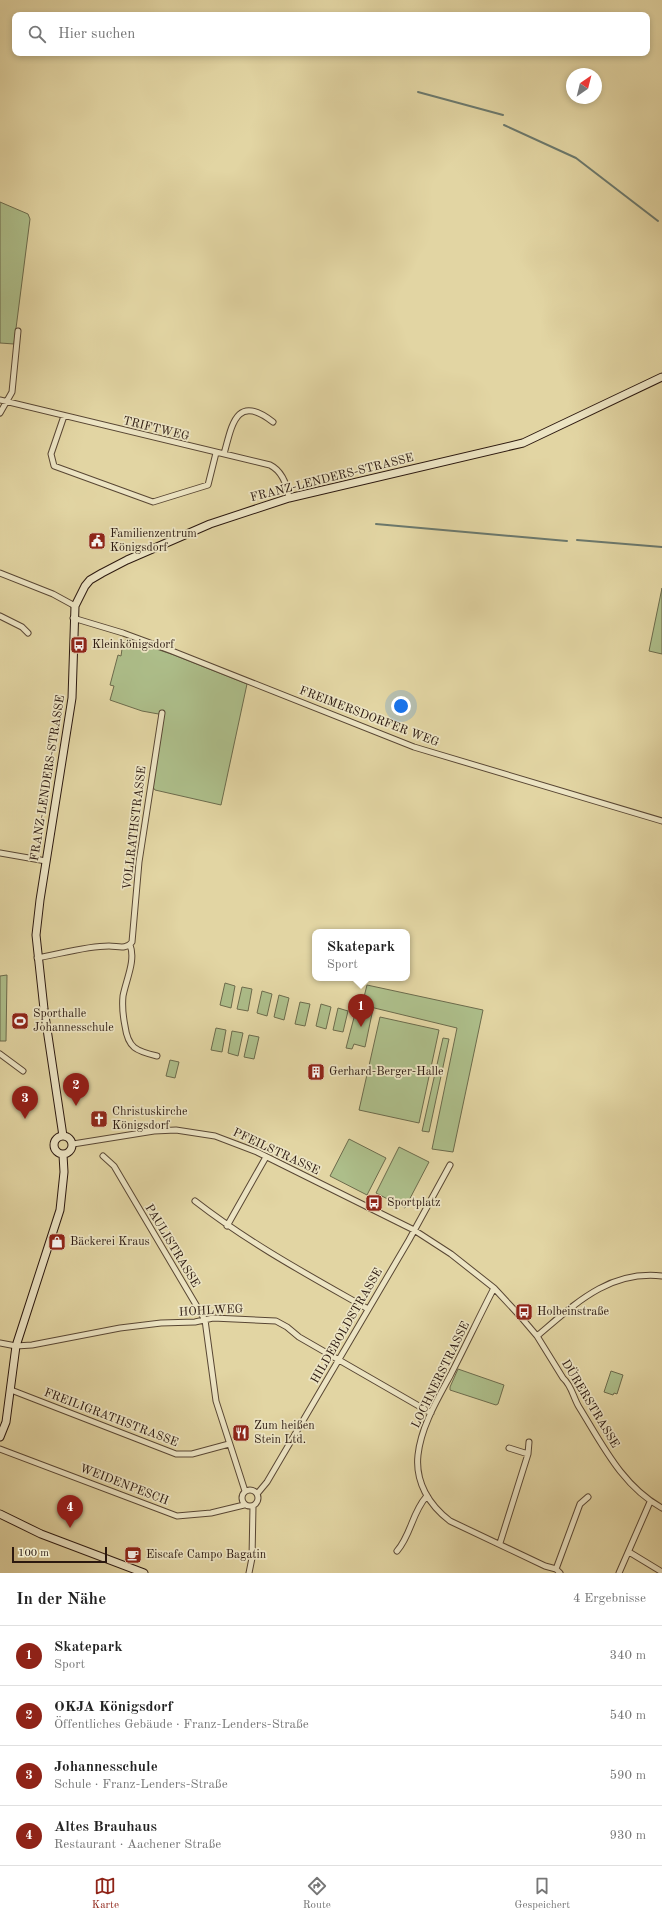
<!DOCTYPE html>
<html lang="de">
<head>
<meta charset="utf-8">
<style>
  body { margin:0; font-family:"Old Standard TT",serif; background:#f6f6f6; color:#222 }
  .compass { position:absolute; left:566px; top:68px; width:36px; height:36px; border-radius:50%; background:#fff; box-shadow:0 2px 6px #0003; rotate:35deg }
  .scale { position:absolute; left:12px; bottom:10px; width:95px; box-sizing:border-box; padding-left:4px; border:2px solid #2b180f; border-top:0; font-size:11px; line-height:14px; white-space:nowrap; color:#2b180f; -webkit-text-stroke:3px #ece4c3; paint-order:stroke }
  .you { position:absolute; left:401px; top:706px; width:14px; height:14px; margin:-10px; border:3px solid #fff; border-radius:50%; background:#1a73e8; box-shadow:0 0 0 6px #1a73e833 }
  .badge { display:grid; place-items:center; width:26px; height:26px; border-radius:50%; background:#8f2418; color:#fff; font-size:13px; font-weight:700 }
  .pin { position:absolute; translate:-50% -33px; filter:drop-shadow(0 1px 2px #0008) }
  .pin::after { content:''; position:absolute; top:21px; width:14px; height:12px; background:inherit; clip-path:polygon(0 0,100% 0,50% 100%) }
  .popup { position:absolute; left:312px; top:929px; width:98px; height:52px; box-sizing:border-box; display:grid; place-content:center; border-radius:8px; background:#fff; filter:drop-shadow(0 1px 3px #0005); font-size:13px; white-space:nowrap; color:#767676 }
  .popup b { font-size:15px; color:#222 }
  .popup::after { content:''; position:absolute; left:50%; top:100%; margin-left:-8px; border:8px solid transparent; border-top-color:#fff }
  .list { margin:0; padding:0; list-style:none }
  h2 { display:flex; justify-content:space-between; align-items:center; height:52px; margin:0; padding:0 16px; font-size:17px }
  h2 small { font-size:13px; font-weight:400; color:#767676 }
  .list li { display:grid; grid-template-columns:26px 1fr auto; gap:12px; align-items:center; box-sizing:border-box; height:60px; padding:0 16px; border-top:1px solid #e0e0e0 }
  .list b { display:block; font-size:15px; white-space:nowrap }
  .list p { margin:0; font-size:13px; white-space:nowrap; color:#767676 }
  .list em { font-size:13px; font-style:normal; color:#767676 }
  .icon { flex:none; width:22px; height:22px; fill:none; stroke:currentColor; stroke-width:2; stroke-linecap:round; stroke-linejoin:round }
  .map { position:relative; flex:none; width:662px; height:1573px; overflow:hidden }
  .search { position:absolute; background:#fff; box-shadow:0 2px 6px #0003; left:12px; right:12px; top:12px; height:44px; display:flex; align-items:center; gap:10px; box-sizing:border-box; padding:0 14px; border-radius:8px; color:#767676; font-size:15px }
  .sheet { height:292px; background:#fff }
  nav { display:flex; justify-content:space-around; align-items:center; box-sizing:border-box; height:56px; border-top:1px solid #e0e0e0; background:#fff; font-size:11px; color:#767676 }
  nav a { display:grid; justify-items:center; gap:2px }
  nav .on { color:#8f2418 }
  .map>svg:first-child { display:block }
  .green { fill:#adbe8a; stroke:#6c6b4c }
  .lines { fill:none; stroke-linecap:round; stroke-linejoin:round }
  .stream { stroke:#6b786c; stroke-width:2 }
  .street-casing { stroke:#594734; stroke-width:7 }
  .secondary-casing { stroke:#2b180f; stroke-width:9 }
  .street { stroke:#ece4c3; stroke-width:5 }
  .secondary { stroke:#ece4c3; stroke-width:7 }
  .labels { text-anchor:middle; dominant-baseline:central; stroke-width:3.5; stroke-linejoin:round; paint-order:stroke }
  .street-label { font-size:12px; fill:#2b180f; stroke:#ece4c3 }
  .poi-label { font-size:12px; fill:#2b180f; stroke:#ece4c3; text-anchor:start }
</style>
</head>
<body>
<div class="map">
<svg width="662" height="1573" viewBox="0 0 662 1573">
  <rect width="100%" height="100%" fill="#e2d5a3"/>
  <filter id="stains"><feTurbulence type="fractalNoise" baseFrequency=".005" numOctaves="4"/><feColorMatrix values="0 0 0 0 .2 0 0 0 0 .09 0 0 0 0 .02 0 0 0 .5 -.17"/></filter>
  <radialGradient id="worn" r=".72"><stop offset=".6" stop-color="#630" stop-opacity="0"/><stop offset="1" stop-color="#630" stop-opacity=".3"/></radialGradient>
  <!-- green -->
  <path class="green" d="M 0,202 L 28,214 L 30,219 L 14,344 L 0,343 Z
    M 662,588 L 662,654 L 649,651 Z
    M 127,639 L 174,655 L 247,684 L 221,805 L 155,790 L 152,786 L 164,715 L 142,711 L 110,700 L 114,686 L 110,685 L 118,655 L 121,656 L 123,642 Z
    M 7,975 L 6,1041 L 0,1041 L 0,976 Z
    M 225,983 L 235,986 L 231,1008 L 220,1005 Z
    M 367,985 L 483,1010 L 453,1152 L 432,1149 L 457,1028 L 362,1005 Z
    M 242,987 L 252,989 L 248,1011 L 237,1009 Z
    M 262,991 L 272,994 L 267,1016 L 257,1013 Z
    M 279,995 L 289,998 L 284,1020 L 274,1017 Z
    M 300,1002 L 310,1004 L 305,1026 L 295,1024 Z
    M 321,1004 L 331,1007 L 326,1029 L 316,1026 Z
    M 357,1006 L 373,1009 L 365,1047 L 354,1044 L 352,1049 L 346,1048 Z
    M 338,1008 L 348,1011 L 343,1032 L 333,1030 Z
    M 380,1017 L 439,1030 L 419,1123 L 359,1110 Z
    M 216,1028 L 226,1030 L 222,1052 L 211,1050 Z
    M 232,1031 L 243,1033 L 238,1056 L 228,1053 Z
    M 249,1035 L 259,1037 L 254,1059 L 244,1057 Z
    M 443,1038 L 449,1039 L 429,1132 L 422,1131 Z
    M 170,1060 L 179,1062 L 175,1078 L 166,1076 Z
    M 349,1139 L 386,1158 L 367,1195 L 330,1176 Z
    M 399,1147 L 429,1162 L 405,1208 L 376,1193 Z
    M 458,1369 L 504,1385 L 498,1404 L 496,1405 L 450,1390 L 450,1387 Z
    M 611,1371 L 623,1375 L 617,1394 L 614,1393 L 613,1395 L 604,1392 Z"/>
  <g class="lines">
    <!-- stream -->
    <path class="stream" d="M 418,92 L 503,115
      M 504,125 L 576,158 L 658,221
      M 376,524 L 567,541
      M 577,540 L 662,547"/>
    <defs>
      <path id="street" d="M 0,400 L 270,465 C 282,471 287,485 289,498
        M 0,413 L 12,392 L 18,331
        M 64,416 L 51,454 L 54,466 L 153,502 L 208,485 L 216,453
        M 224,454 C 232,425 236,393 273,422
        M 0,573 L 53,594 L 75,606
        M 0,616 L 22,627 L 28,633
        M 73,618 L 123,633 L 172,651 L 414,747 L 662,821
        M 0,853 L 46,861
        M 130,945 C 136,960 126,980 123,996 C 122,1006 123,1016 125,1026 C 128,1048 136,1051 157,1056
        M 37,958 C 60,954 86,946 109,946 C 118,946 126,950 132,942 L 139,862 L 162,713
        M 0,1054 L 23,1071
        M 73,1144 L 154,1131 L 176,1130 L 215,1136 L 257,1152 L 414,1230 L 451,1254 L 494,1288 L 520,1316 L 537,1336 L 563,1378 C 572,1386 573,1397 579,1407 C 602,1444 622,1486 662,1508
        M 103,1156 L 114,1166 L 205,1320 L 216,1401 L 245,1491
        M 195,1201 C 249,1243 308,1275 368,1309
        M 227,1226 L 266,1157
        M 494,1288 C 479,1317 465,1347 450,1376 C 437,1400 421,1427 418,1455 C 415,1482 429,1505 450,1521 L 545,1566 L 556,1569 L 560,1573
        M 537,1336 C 575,1304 609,1270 662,1276
        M 0,1343 L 16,1346 L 32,1345 L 120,1328 L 161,1323 L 195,1322 L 213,1318 L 276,1321 L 287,1327 L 299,1337 L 431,1413
        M 11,1390 L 176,1454 L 192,1454 L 229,1444
        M 509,1448 L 528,1454
        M 0,1449 L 177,1516 L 211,1513 L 244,1505
        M242 1498a8 8 0 1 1 16 0a8 8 0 1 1-16 0Z
        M 257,1494 L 267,1482 L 409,1240 L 450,1165
        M 500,1543 L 528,1454 L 529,1442
        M 397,1551 C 411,1535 412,1513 426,1497
        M 629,1552 L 662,1572
        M 556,1569 L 580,1504 L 588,1497
        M 249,1573 L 252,1558 L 253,1506
        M 619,1573 L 650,1502"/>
      <path id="secondary" d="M54 1145a9 9 0 1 1 18 0a9 9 0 1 1-18 0Z
        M 63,1136 L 44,1009 L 36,935 L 40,900 L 72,698 L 75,606 L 85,586 L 90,580 L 102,573 L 127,560 L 210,524 L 289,498 L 523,443 L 662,377
        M 0,1437 L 6,1422 L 16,1346 L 60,1210 L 64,1172 L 63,1155
        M 0,1514 L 41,1534 L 144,1573"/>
    </defs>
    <!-- street casing -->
    <use href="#street" class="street-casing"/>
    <!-- secondary casing -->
    <use href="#secondary" class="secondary-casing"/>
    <!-- street -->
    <use href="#street" class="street"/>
    <!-- secondary -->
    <use href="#secondary" class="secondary"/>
  </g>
  <!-- icons -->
  <defs>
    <symbol id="civic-square" viewBox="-11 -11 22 22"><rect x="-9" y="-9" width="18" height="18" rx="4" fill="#8f2418" stroke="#ece4c3"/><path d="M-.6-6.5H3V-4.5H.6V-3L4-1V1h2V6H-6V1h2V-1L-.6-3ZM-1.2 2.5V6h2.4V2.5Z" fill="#fff"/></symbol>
    <symbol id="bus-square" viewBox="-11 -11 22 22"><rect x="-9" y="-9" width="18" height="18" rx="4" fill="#8f2418" stroke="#ece4c3"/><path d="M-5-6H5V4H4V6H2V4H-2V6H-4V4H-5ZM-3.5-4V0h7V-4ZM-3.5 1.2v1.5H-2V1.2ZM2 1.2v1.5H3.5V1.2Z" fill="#fff"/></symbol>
    <symbol id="stadium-square" viewBox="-11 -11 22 22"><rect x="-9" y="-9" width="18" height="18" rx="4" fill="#8f2418" stroke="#ece4c3"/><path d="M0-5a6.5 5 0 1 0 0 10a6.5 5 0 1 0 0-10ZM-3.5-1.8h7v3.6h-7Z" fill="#fff"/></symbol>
    <symbol id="building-square" viewBox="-11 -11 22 22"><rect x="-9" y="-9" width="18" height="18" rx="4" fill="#8f2418" stroke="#ece4c3"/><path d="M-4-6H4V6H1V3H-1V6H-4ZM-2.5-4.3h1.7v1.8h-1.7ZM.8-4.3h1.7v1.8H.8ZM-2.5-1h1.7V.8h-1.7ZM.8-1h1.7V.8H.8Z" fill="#fff"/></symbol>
    <symbol id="church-square" viewBox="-11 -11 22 22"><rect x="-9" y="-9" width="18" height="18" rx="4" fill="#8f2418" stroke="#ece4c3"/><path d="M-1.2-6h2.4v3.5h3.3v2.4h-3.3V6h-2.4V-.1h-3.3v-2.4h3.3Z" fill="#fff"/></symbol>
    <symbol id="shop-square" viewBox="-11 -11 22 22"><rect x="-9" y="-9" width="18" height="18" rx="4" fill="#8f2418" stroke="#ece4c3"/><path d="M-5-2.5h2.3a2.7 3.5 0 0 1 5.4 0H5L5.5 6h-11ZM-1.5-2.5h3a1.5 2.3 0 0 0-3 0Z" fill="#fff"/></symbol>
    <symbol id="restaurant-square" viewBox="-11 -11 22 22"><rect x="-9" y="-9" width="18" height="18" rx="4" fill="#8f2418" stroke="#ece4c3"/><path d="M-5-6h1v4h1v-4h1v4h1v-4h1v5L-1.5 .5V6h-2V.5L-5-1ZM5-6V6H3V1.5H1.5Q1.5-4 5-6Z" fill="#fff"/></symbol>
    <symbol id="cafe-square" viewBox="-11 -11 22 22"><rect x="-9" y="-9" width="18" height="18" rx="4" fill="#8f2418" stroke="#ece4c3"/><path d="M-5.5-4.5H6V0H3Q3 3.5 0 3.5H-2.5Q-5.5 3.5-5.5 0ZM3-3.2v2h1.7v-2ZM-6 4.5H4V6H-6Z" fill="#fff"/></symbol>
  </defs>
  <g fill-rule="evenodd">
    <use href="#civic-square" x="87" y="531" width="20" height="20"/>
    <use href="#bus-square" x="69" y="635" width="20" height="20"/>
    <use href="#stadium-square" x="10" y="1011" width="20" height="20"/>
    <use href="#building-square" x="306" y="1062" width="20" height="20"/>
    <use href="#church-square" x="89" y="1109" width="20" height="20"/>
    <use href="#bus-square" x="364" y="1193" width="20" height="20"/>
    <use href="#shop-square" x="47" y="1232" width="20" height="20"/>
    <use href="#bus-square" x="514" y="1302" width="20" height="20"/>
    <use href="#restaurant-square" x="231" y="1423" width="20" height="20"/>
    <use href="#cafe-square" x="123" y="1545" width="20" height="20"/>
  </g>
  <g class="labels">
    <!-- street labels -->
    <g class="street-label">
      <text transform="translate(156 429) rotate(14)">TRIFTWEG</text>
      <text transform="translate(332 478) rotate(-14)">FRANZ-LENDERS-STRASSE</text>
      <text transform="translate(369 717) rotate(21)">FREIMERSDORFER WEG</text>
      <text transform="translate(48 778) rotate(-81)">FRANZ-LENDERS-STRASSE</text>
      <text transform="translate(135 828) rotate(-83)">VOLLRATHSTRASSE</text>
      <text transform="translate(276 1152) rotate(25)">PFEILSTRASSE</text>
      <text transform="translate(172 1246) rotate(59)">PAULISTRASSE</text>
      <text transform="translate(211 1311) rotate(-3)">HOHLWEG</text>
      <text transform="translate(347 1326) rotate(-60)">HILDEBOLDSTRASSE</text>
      <text transform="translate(441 1375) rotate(-64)">LOCHNERSTRASSE</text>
      <text transform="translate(590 1404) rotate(59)">DÜRERSTRASSE</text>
      <text transform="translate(111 1418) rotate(21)">FREILIGRATHSTRASSE</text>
      <text transform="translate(124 1485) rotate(21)">WEIDENPESCH</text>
    </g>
    <!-- poi labels -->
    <g class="poi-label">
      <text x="110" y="534">Familienzentrum<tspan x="110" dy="14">Königsdorf</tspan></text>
      <text x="92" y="645">Kleinkönigsdorf</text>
      <text x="33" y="1014">Sporthalle<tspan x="33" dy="14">Johannesschule</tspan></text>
      <text x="329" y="1072">Gerhard-Berger-Halle</text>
      <text x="112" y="1112">Christuskirche<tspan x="112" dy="14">Königsdorf</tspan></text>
      <text x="387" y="1203">Sportplatz</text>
      <text x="70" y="1242">Bäckerei Kraus</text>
      <text x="537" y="1312">Holbeinstraße</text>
      <text x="254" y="1426">Zum heißen<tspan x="254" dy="14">Stein Ltd.</tspan></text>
      <text x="146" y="1555">Eiscafe Campo Bagatin</text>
    </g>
  </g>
  <rect width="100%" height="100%" filter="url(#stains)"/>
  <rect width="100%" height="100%" fill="url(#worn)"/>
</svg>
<svg class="compass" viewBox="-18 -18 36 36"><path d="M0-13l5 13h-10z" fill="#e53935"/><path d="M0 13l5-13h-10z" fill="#767676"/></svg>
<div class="scale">100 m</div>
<div class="you"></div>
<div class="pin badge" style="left:361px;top:1027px">1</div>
<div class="popup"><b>Skatepark</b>Sport</div>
<div class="pin badge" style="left:76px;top:1106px">2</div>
<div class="pin badge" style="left:25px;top:1119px">3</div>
<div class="pin badge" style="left:70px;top:1528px">4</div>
<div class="search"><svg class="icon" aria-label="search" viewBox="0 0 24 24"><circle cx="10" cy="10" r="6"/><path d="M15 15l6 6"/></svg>Hier suchen</div>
</div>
<section class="sheet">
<h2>In der Nähe<small>4 Ergebnisse</small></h2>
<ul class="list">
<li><span class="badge">1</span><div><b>Skatepark</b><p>Sport</p></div><em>340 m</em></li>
<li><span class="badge">2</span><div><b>OKJA Königsdorf</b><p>Öffentliches Gebäude · Franz-Lenders-Straße</p></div><em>540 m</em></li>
<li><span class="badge">3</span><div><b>Johannesschule</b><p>Schule · Franz-Lenders-Straße</p></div><em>590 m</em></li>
<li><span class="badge">4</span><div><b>Altes Brauhaus</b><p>Restaurant · Aachener Straße</p></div><em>930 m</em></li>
</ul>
</section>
<nav>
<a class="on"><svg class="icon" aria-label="map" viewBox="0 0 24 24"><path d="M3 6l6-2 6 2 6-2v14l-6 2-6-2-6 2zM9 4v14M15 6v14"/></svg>Karte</a>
<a><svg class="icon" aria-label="directions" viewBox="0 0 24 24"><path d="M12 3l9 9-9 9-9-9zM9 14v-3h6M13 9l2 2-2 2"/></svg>Route</a>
<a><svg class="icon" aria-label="saved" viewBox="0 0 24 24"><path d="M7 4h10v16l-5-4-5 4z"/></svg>Gespeichert</a>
</nav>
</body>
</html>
